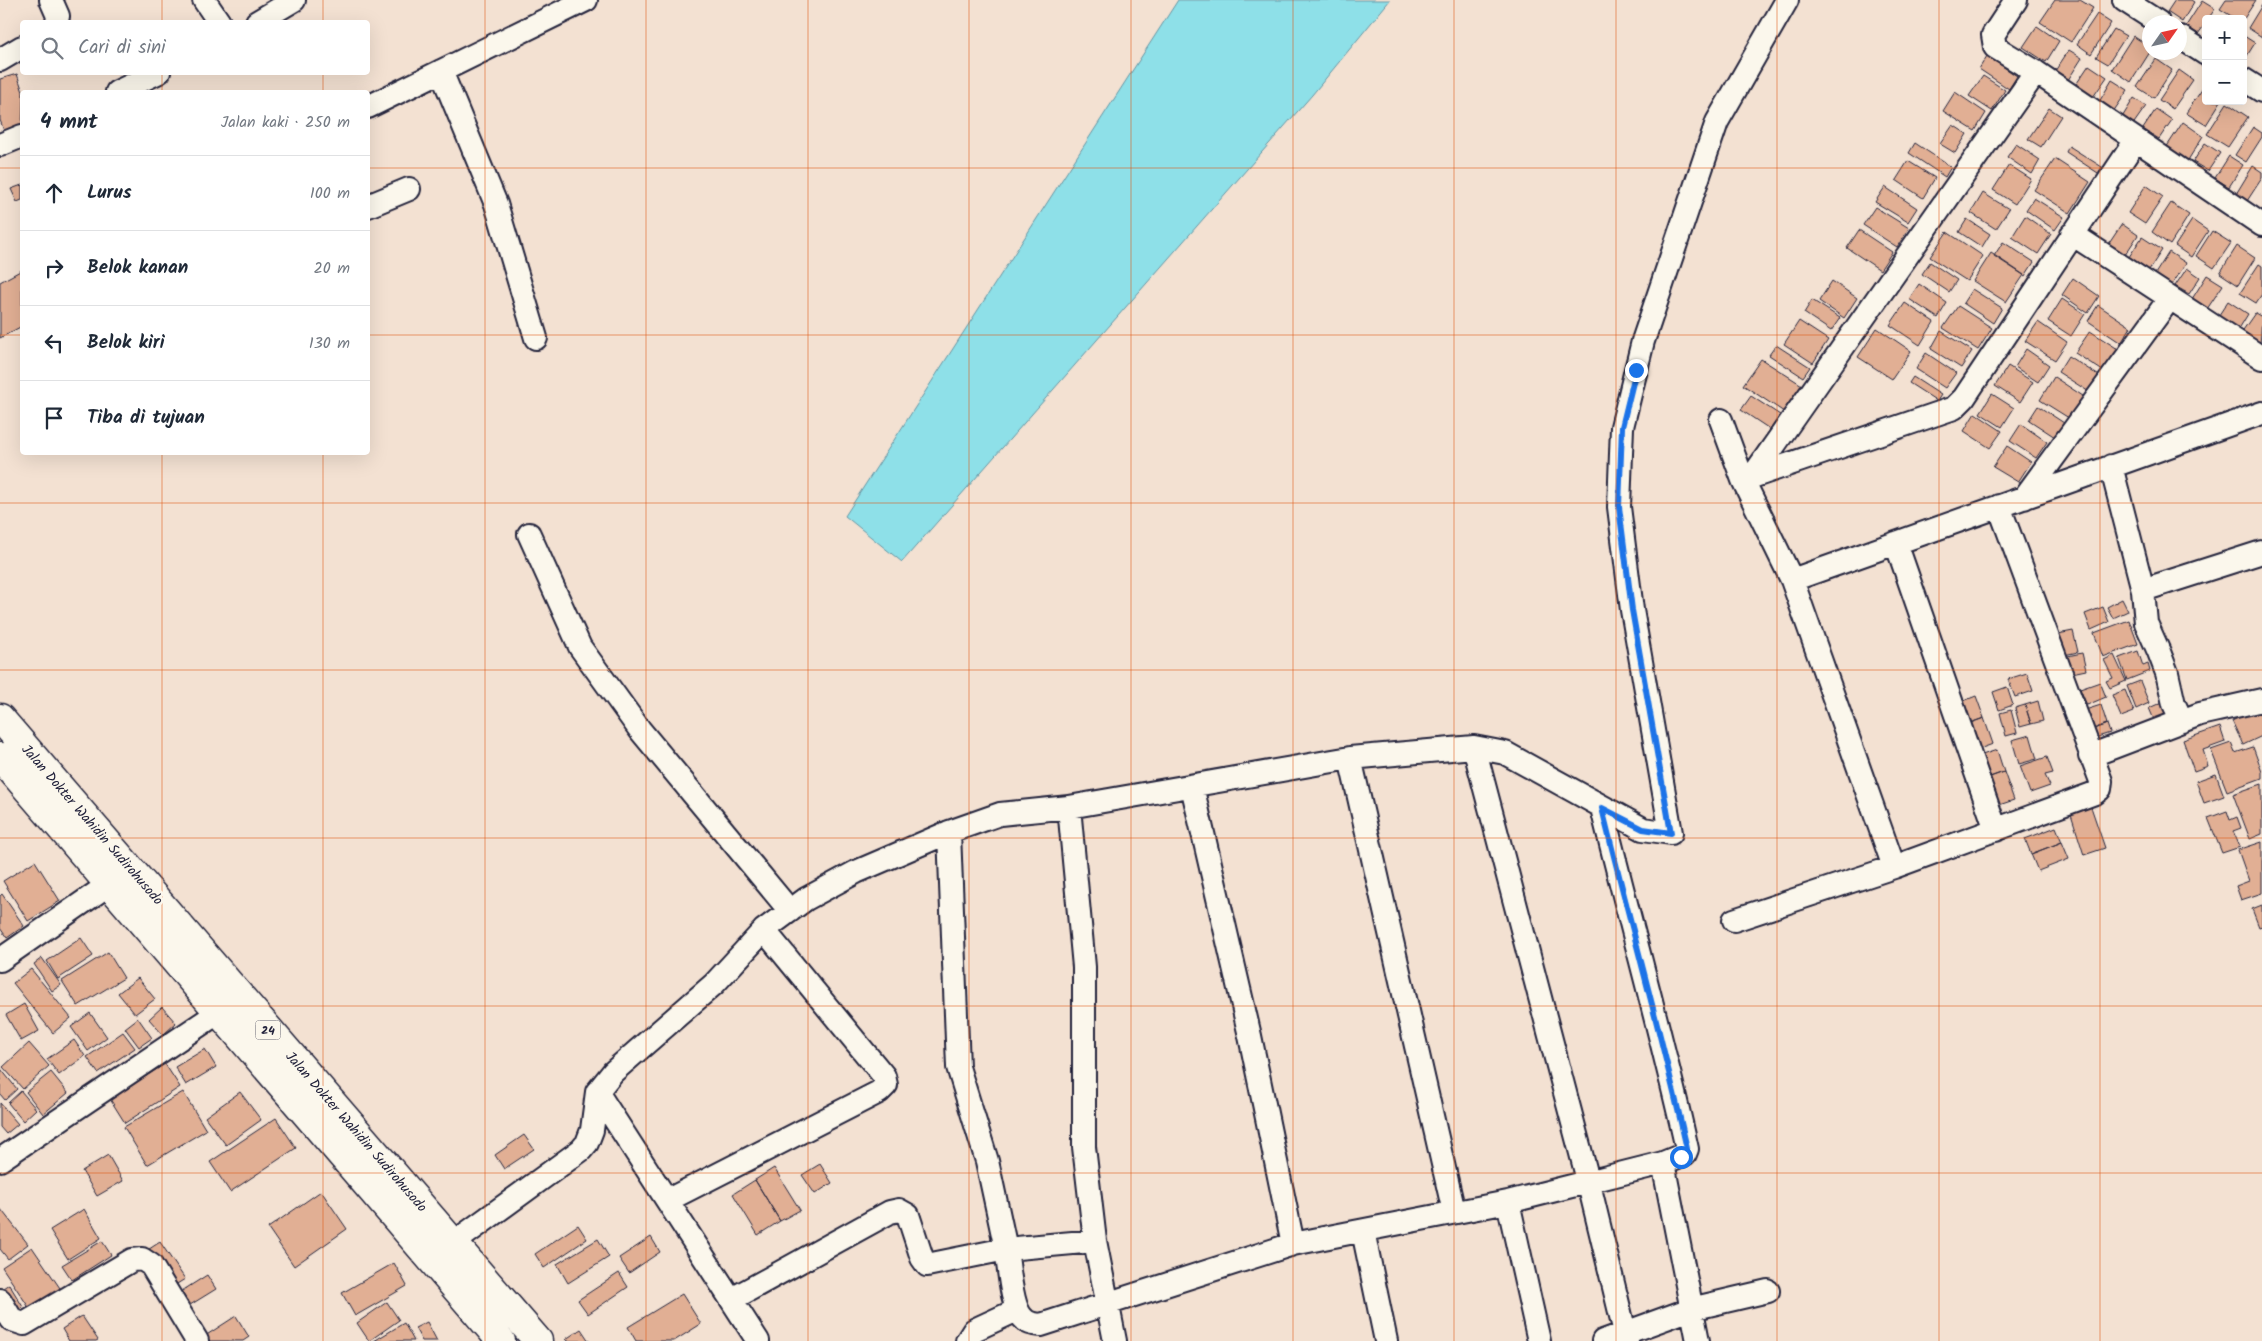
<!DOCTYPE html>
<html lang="id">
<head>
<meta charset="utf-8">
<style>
  body { margin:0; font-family:Kalam,sans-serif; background:#f6f6f7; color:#1f2937 }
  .controls { position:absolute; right:15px; top:15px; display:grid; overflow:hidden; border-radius:5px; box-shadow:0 5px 20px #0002 }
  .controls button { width:45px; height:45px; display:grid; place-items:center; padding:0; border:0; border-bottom:1px solid #e0e1e3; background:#fff; color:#1f2937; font:25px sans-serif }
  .compass { position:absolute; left:2142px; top:15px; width:45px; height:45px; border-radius:50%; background:#fff; box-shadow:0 5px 20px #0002; rotate:56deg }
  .stop { position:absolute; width:15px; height:15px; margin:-11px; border:4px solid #1a73e8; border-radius:50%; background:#fff }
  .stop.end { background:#1a73e8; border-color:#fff; box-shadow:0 1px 5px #0008 }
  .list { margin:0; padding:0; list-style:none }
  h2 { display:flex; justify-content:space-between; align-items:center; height:65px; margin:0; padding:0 20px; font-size:21px }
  h2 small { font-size:16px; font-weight:400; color:#747a83 }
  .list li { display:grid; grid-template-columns:32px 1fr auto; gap:15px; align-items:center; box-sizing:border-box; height:75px; padding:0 20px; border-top:1px solid #e0e1e3 }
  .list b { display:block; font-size:19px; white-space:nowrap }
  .list em { font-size:16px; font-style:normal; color:#747a83 }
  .icon { flex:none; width:28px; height:28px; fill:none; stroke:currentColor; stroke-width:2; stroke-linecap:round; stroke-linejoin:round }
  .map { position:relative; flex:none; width:2262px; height:1341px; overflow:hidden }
  .search { position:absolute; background:#fff; box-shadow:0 5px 20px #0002; left:20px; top:20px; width:350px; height:55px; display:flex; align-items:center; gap:12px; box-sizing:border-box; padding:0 18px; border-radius:5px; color:#747a83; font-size:19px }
  .panel { position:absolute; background:#fff; box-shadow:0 5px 20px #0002; left:20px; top:90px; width:350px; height:365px; border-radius:5px }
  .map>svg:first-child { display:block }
  .water { fill:#8ee0e8; stroke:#6394a3 }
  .building { fill:#e1af94; stroke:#22223b }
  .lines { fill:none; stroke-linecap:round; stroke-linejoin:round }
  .minor-casing { stroke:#22223b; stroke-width:26 }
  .highway-casing { stroke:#22223b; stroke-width:31 }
  .minor { stroke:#fbf7ec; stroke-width:22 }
  .highway { stroke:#fbf7ec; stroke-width:28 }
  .route { stroke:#1a73e8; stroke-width:6 }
  .grid { fill:none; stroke:#de560e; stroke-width:1; stroke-opacity:0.55 }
  .labels { text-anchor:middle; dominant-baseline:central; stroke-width:5; stroke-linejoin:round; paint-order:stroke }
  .shield { fill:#fbf7ec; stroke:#636270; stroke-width:1 }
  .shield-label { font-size:12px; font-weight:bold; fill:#22223b }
  .street-label { font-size:14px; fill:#22223b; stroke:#fbf7ec }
</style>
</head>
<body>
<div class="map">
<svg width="2262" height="1341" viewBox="0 0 2262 1341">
  <rect width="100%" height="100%" fill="#f3e1d2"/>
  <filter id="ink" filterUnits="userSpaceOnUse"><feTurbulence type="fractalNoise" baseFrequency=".02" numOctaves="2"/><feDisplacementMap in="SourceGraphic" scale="10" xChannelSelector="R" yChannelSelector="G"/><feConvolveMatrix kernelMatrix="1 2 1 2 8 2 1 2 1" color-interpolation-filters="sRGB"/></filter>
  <g filter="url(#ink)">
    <!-- water -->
    <path class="water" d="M 1178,0 L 1390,0 L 1312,95 L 902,562 L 845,516 Z"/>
    <!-- building -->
    <path class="building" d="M 2055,0 L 2080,0 L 2093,8 L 2071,42 L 2040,22 Z
      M 2175,0 L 2191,0 L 2194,2 L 2182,22 L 2167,12 Z
      M 2226,0 L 2256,0 L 2243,20 L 2236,19 L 2220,9 Z
      M 2202,1 L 2215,9 L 2208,19 L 2206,19 L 2206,23 L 2198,34 L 2186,26 Z
      M 2262,5 L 2262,37 L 2248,28 Z
      M 2097,14 L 2111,23 L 2091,54 L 2077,44 Z
      M 2037,26 L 2059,41 L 2046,62 L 2023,47 Z
      M 2114,29 L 2126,36 L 2108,64 L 2096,57 Z
      M 2133,36 L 2150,47 L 2150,52 L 2131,82 L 2112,69 Z
      M 2244,36 L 2255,43 L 2243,62 L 2243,36 Z
      M 2069,50 L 2082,58 L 2068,80 L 2055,71 Z
      M 1987,56 L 2017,76 L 2009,89 L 1979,69 Z
      M 2156,59 L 2172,70 L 2154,98 L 2137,87 Z
      M 2089,65 L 2107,77 L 2093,97 L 2075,86 Z
      M 2179,70 L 2193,80 L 2173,109 L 2159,100 Z
      M 17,74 L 23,92 L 22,133 L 7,139 L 0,120 L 0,79 Z
      M 1983,76 L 2005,90 L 1992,111 L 1969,96 Z
      M 2112,80 L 2128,90 L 2113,112 L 2099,102 Z
      M 2203,88 L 2206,90 L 2206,101 L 2221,101 L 2206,125 L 2186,113 Z
      M 1955,92 L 1986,113 L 1975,131 L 1943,111 Z
      M 2134,98 L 2146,106 L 2132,126 L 2121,119 Z
      M 2227,103 L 2248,117 L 2228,147 L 2207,134 Z
      M 2049,108 L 2061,116 L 2041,147 L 2028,139 Z
      M 2156,109 L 2172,120 L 2159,139 L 2143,129 Z
      M 2183,122 L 2203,136 L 2185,165 L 2164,151 Z
      M 1953,125 L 1967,134 L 1955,153 L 1940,144 Z
      M 2253,127 L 2262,133 L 2262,137 L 2246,162 L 2235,155 Z
      M 1915,143 L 1951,167 L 1945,177 L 1909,153 Z
      M 2205,143 L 2220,153 L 2208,171 L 2193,162 Z
      M 2016,144 L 2040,160 L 2032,174 L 2007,157 Z
      M 2069,146 L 2102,167 L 2098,173 L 2066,152 Z
      M 2229,156 L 2243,165 L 2229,187 L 2215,178 Z
      M 2055,159 L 2090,182 L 2070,213 L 2034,190 Z
      M 1908,161 L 1935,178 L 1923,198 L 1896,180 Z
      M 2009,165 L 2031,179 L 2015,204 L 1993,190 Z
      M 2253,166 L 2262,172 L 2262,178 L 2247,201 L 2236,194 Z
      M 22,185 L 22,200 L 17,202 L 11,189 Z
      M 2146,185 L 2163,197 L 2145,224 L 2128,213 Z
      M 1885,187 L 1917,208 L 1908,222 L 1875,202 Z
      M 1983,193 L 2009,209 L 1996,229 L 1971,213 Z
      M 2034,198 L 2064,217 L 2055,230 L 2026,210 Z
      M 2171,203 L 2189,215 L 2170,245 L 2152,232 Z
      M 1875,207 L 1909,228 L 1897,247 L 1863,225 Z
      M 2025,216 L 2051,234 L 2038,254 L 2012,237 Z
      M 1967,219 L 1990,234 L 1982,247 L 1959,232 Z
      M 2192,220 L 2208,231 L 2191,257 L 2175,246 Z
      M 2122,224 L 2138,235 L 2125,255 L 2108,245 Z
      M 1859,230 L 1892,252 L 1880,270 L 1847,248 Z
      M 2212,231 L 2231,243 L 2214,268 L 2196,256 Z
      M 1947,232 L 1983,256 L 1967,281 L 1930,257 Z
      M 2142,237 L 2162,250 L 2147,273 L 2127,260 Z
      M 2003,242 L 2034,262 L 2025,276 L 1994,256 Z
      M 2237,246 L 2255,258 L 2238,285 L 2220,273 Z
      M 2169,252 L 2186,263 L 2172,285 L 2155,274 Z
      M 1991,253 L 2024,275 L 2006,302 L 1973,281 Z
      M 1930,262 L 1957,280 L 1949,292 L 1922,274 Z
      M 2259,264 L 2262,266 L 2262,294 L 2256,303 L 2240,293 Z
      M 2187,268 L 2200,277 L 2189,294 L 2175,286 Z
      M 22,270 L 22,326 L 0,338 L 0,282 Z
      M 2207,275 L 2223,285 L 2207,309 L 2192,299 Z
      M 2073,278 L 2099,296 L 2088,313 L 2062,295 Z
      M 1832,281 L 1857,298 L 1844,318 L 1819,301 Z
      M 1919,284 L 1947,303 L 1938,318 L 1909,299 Z
      M 1972,289 L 2002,308 L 1993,323 L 1963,303 Z
      M 2062,299 L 2085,314 L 2071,336 L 2048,321 Z
      M 1812,300 L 1840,318 L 1831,331 L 1804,313 Z
      M 2228,301 L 2248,314 L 2237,332 L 2217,318 Z
      M 1905,303 L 1934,322 L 1920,345 L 1890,325 Z
      M 2098,305 L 2131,327 L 2121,343 L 2088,321 Z
      M 1958,306 L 1992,328 L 1978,350 L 1943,328 Z
      M 2255,313 L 2262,317 L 2260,346 L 2241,333 Z
      M 1799,321 L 1828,340 L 1813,363 L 1784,344 Z
      M 2038,322 L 2067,342 L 2055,360 L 2025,341 Z
      M 1877,328 L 1911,351 L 1892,379 L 1858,357 Z
      M 1941,331 L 1972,351 L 1961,368 L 1931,349 Z
      M 2090,331 L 2121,351 L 2106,373 L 2075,353 Z
      M 1776,345 L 1810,367 L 1803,377 L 1769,355 Z
      M 2026,349 L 2049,365 L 2038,382 L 2015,367 Z
      M 1926,353 L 1956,373 L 1945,388 L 1916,369 Z
      M 2068,356 L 2104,379 L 2094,395 L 2058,372 Z
      M 1761,359 L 1802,385 L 1784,412 L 1743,385 Z
      M 2008,366 L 2033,382 L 2020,402 L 1995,386 Z
      M 1913,377 L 1941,395 L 1937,401 L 1909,383 Z
      M 2054,377 L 2086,398 L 2072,420 L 2040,400 Z
      M 1992,394 L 2014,408 L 2002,427 L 1980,413 Z
      M 1751,396 L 1780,415 L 1771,430 L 1741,410 Z
      M 2038,406 L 2064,423 L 2055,437 L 2029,420 Z
      M 1975,413 L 2002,431 L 1990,448 L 1964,431 Z
      M 2021,424 L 2047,442 L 2036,458 L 2010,441 Z
      M 2007,446 L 2031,462 L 2018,482 L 1993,467 Z
      M 2122,599 L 2128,611 L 2113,618 L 2107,607 Z
      M 2103,607 L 2109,622 L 2091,630 L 2085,614 Z
      M 2129,620 L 2138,644 L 2103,657 L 2094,633 Z
      M 2073,631 L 2078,652 L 2064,655 L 2058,634 Z
      M 2138,651 L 2143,666 L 2148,664 L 2150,671 L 2127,680 L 2119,658 Z
      M 2082,653 L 2086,670 L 2067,674 L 2063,657 Z
      M 2114,655 L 2126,681 L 2110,688 L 2106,681 L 2113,678 L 2104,660 Z
      M 2027,673 L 2033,691 L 2015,697 L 2008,679 Z
      M 2140,681 L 2149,703 L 2136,709 L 2127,686 Z
      M 2100,682 L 2106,697 L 2087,705 L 2080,689 Z
      M 2007,687 L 2013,705 L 1999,710 L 1993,692 Z
      M 2125,690 L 2134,712 L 2121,717 L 2112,695 Z
      M 1976,696 L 1984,718 L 1970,723 L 1961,702 Z
      M 2038,701 L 2043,721 L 2031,724 L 2025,705 Z
      M 2165,701 L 2172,714 L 2155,722 L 2149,708 Z
      M 2025,705 L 2031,724 L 2020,727 L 2015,708 Z
      M 2101,705 L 2107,724 L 2088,731 L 2082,711 Z
      M 2258,708 L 2262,717 L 2262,736 L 2243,745 L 2232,721 Z
      M 2011,710 L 2017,733 L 2006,736 L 2000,713 Z
      M 1984,718 L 1993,744 L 1979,749 L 1970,723 Z
      M 2107,724 L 2110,733 L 2085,741 L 2083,733 Z
      M 2220,727 L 2225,742 L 2203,750 L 2208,766 L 2194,771 L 2183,740 Z
      M 2030,735 L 2037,759 L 2019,764 L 2012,740 Z
      M 2231,743 L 2235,753 L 2253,747 L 2262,772 L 2262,778 L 2227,791 L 2211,750 Z
      M 1997,750 L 2004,772 L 1987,778 L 1979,756 Z
      M 2047,757 L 2053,773 L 2045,775 L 2050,786 L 2030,793 L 2020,766 Z
      M 2004,772 L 2014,800 L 1996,806 L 1987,778 Z
      M 2216,774 L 2224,796 L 2204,803 L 2196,781 Z
      M 2262,784 L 2262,834 L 2250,839 L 2233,794 Z
      M 2090,804 L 2105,848 L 2084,855 L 2070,811 Z
      M 2227,811 L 2230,820 L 2237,817 L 2241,828 L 2233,831 L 2240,847 L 2222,853 L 2208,818 Z
      M 2056,827 L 2062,842 L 2031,854 L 2025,839 Z
      M 2062,842 L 2069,859 L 2038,871 L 2031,854 Z
      M 2262,842 L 2262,893 L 2241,900 L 2236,886 L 2249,881 L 2238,850 Z
      M 35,861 L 60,901 L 28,921 L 3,881 Z
      M 2,894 L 24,926 L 7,938 L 0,928 L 0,896 Z
      M 2262,905 L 2262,926 L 2259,927 L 2252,909 Z
      M 81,938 L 93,956 L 58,979 L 47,961 Z
      M 108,952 L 124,978 L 78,1006 L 62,981 Z
      M 42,958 L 61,985 L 52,991 L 34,964 Z
      M 31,969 L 71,1018 L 53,1033 L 13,983 Z
      M 138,978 L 155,999 L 135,1014 L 118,993 Z
      M 24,1004 L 39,1031 L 21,1041 L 6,1015 Z
      M 162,1007 L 176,1023 L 163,1035 L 149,1019 Z
      M 90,1013 L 107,1037 L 88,1051 L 71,1027 Z
      M 138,1018 L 152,1038 L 139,1047 L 125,1028 Z
      M 123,1032 L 135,1048 L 98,1073 L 87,1057 Z
      M 74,1040 L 85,1056 L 59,1075 L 47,1059 Z
      M 29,1043 L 49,1066 L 23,1089 L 3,1067 Z
      M 205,1049 L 216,1067 L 186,1085 L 175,1067 Z
      M 165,1064 L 180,1087 L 125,1123 L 110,1099 Z
      M 1,1069 L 17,1089 L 5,1100 L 0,1094 Z
      M 51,1072 L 68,1093 L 43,1114 L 26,1092 Z
      M 21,1091 L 36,1109 L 23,1121 L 8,1103 Z
      M 183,1092 L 206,1130 L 147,1165 L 124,1127 Z
      M 240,1092 L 261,1120 L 226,1145 L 205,1117 Z
      M 0,1103 L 18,1124 L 6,1134 L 0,1127 Z
      M 276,1118 L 296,1148 L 230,1192 L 210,1162 Z
      M 524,1135 L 534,1149 L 504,1169 L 495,1155 Z
      M 108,1155 L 123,1181 L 97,1196 L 82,1171 Z
      M 820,1164 L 832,1183 L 815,1194 L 802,1175 Z
      M 774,1168 L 800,1210 L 780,1221 L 755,1180 Z
      M 755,1180 L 780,1221 L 758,1235 L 733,1194 Z
      M 321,1191 L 347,1229 L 294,1266 L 268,1228 Z
      M 0,1208 L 28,1244 L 8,1259 L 0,1249 Z
      M 84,1209 L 101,1238 L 68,1259 L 50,1230 Z
      M 578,1225 L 587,1239 L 544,1268 L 535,1254 Z
      M 651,1237 L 660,1252 L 629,1273 L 619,1258 Z
      M 598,1239 L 609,1257 L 568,1283 L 557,1264 Z
      M 102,1241 L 111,1255 L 72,1280 L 62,1265 Z
      M 160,1242 L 185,1279 L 167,1290 L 143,1253 Z
      M 32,1247 L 62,1291 L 32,1312 L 2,1267 Z
      M 394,1263 L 407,1286 L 355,1316 L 342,1293 Z
      M 619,1273 L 628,1287 L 588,1314 L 578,1300 Z
      M 207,1275 L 216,1289 L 182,1310 L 174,1296 Z
      M 9,1284 L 23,1307 L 12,1314 L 0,1290 Z
      M 682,1294 L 701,1324 L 674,1341 L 636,1341 L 628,1327 Z
      M 387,1302 L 399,1320 L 369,1341 L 357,1323 Z
      M 82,1316 L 98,1340 L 96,1341 L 69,1341 L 62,1329 Z
      M 236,1316 L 249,1337 L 243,1341 L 204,1341 L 202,1338 Z
      M 427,1322 L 437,1341 L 422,1341 L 415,1328 Z
      M 404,1323 L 414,1341 L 374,1341 Z
      M 581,1329 L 589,1341 L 568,1341 L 566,1339 Z"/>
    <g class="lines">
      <defs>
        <path id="minor" d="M 51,0 L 58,16 L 57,22
          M 204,0 L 219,22
          M 2016,0 L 1993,35 L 1995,47 L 2036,72 L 2262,225
          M 2124,0 L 2158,22
          M 257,22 L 294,0
          M 2180,37 L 2206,54
          M 0,60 L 22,47
          M 441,71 L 496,204 L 536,338
          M 2243,79 L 2262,91
          M 117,92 L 159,72
          M 368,107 L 586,0
          M 0,145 L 22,136
          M 368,206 L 409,189
          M 2072,234 L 2262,358
          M 1721,420 L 1743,480 L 1792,580 L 1894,867
          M 2111,466 L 2143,590 L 2146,623 L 2159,652 L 2167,673 L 2174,704 L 2182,721
          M 1752,477 L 2036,72
          M 1743,480 L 1954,408 L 1964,398 L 2136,140
          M 2024,498 L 2170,298
          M 529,534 L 580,647 L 640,730 L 790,911
          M 1896,543 L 1996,830
          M 1792,580 L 2262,413
          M 2143,590 L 2262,552
          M 1474,747 L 1588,1180 L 1627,1341
          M 2090,756 L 2200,714 L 2262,700
          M 1350,758 L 1454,1212
          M 1192,786 L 1250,1036 L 1293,1244
          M 1069,807 L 1084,967 L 1084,1147 L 1095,1241 L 1115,1341
          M 1602,808 C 1629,919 1660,1029 1685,1140 L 1687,1149 L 1685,1154 L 1663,1163
          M 949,832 L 958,1067 L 987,1161 L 1006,1249 L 1095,1241
          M 1734,920 L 1894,867 L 2095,793 L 2100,789 L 2101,781 L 1999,506
          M 0,960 L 108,885
          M 597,1092 L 758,1341
          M 0,1160 L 219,1012
          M 668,1200 L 879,1092 L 886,1085 L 884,1076 L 764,930
          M 1508,1202 L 1539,1341
          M 1363,1231 L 1386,1341
          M 452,1244 L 581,1150 L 587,1143 L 592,1130 L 597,1092 L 613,1072 L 714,984 L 764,930 L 806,899 L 856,872 L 949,832 L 1000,814 L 1069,807 L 1350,758 L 1474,747 L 1505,753 L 1643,829 L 1671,833 L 1632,610 L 1619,507 L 1622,427 L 1643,341 L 1717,122 L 1787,0
          M 732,1299 L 890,1212 L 899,1210 L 908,1215 L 922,1258 L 927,1265 L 1006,1249 C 1009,1266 1011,1307 1023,1318 C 1028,1324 1034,1324 1041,1325 L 1293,1244 L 1508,1202 L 1663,1163 L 1698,1341
          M 0,1300 L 12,1320 L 24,1324 L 132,1260 L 142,1259 L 151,1265 L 197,1341
          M 967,1341 L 974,1330 L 1017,1310
          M 1603,1341 L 1691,1309 L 1768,1291"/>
        <path id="highway" d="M 0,718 L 538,1341
          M 0,757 L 501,1341"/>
      </defs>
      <!-- minor casing -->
      <use href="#minor" class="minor-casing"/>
      <!-- highway casing -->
      <use href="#highway" class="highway-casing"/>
      <!-- minor -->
      <use href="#minor" class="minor"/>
      <!-- highway -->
      <use href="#highway" class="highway"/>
    </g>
  </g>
  <g class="lines" filter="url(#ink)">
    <!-- route -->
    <path class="route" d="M 1636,370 L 1622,427 L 1619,507 L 1632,610 L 1671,833 L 1643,829 L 1602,808 C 1629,919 1660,1029 1685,1140 L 1687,1149 L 1681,1157"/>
  </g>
  <!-- grid -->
  <path class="grid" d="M 162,0 L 162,22M 323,0 L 323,22M 485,0 L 485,1341M 646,0 L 646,1341M 808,0 L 808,1341M 969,0 L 969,1341M 1131,0 L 1131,1341M 1293,0 L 1293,1341M 1454,0 L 1454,1341M 1616,0 L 1616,1341M 1777,0 L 1777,1341M 1939,0 L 1939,1341M 2100,0 L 2100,1341M 162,72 L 162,92M 323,72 L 323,92M 0,168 L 22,168M 368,168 L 2262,168M 0,335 L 22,335M 368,335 L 2262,335M 162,452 L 162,1341M 323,452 L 323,1341M 0,503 L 2262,503M 0,670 L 2262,670M 0,838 L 2262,838M 0,1006 L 2262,1006M 0,1173 L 2262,1173"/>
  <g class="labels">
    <!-- shield labels -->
    <rect class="shield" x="255.5" y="1020.5" width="25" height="19" rx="4"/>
    <g class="shield-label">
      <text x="268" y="1030">24</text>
    </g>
    <!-- street labels -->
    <g class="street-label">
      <text transform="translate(92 825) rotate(49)">Jalan Dokter Wahidin Sudirohusodo</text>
      <text transform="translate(356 1132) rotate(49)">Jalan Dokter Wahidin Sudirohusodo</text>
    </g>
  </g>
</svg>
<div class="controls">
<button>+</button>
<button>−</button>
</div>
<svg class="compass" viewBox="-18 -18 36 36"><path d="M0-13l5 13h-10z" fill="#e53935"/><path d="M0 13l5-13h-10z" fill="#747a83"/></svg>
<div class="stop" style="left:1681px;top:1157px"></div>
<div class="stop end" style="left:1636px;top:370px"></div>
<div class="search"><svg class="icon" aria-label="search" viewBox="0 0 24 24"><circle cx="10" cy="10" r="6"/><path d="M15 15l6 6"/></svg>Cari di sini</div>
<section class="panel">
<h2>4 mnt<small>Jalan kaki · 250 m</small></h2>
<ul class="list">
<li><svg class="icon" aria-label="ahead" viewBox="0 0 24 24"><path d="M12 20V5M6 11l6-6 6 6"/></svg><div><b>Lurus</b></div><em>100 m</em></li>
<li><svg class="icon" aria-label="right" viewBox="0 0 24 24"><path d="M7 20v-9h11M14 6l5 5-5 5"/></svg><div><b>Belok kanan</b></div><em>20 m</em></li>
<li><svg class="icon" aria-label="left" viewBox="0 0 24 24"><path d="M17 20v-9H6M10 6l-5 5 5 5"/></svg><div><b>Belok kiri</b></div><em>130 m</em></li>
<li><svg class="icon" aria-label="arrive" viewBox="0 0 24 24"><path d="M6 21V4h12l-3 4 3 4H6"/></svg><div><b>Tiba di tujuan</b></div></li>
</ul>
</section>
</div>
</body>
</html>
